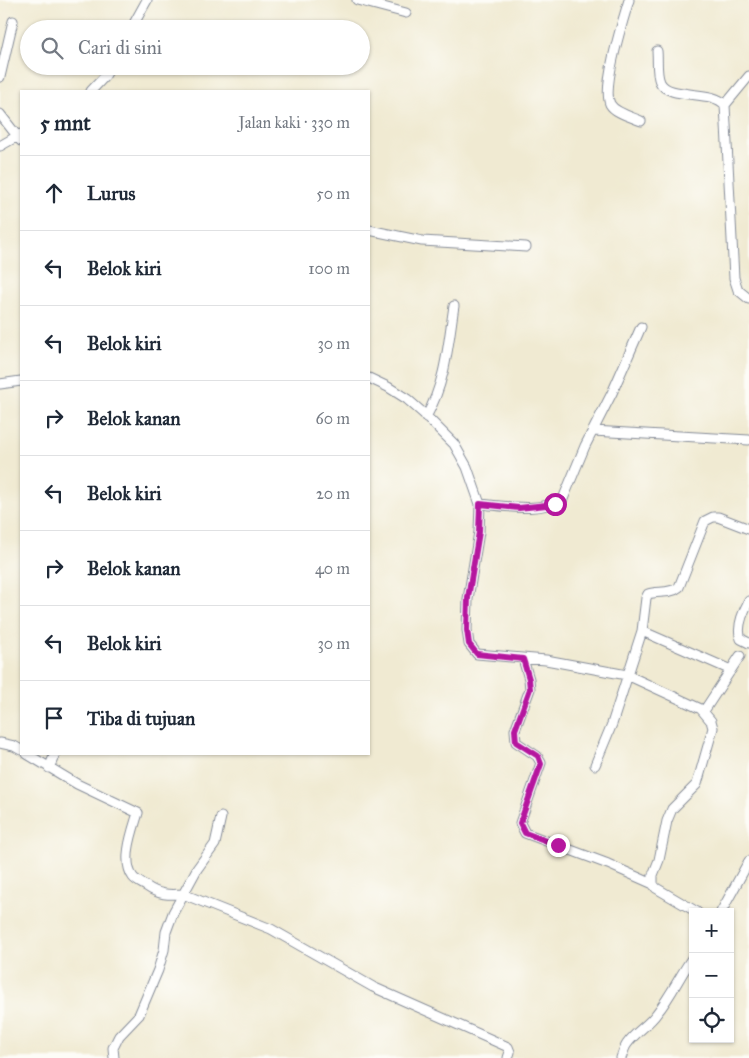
<!DOCTYPE html>
<html lang="id">
<head>
<meta charset="utf-8">
<style>
  body { margin:0; font-family:"IM FELL Great Primer",serif; background:#f2f2f3; color:#1f2937 }
  .controls { position:absolute; right:15px; bottom:15px; display:grid; overflow:hidden; border-radius:0px; box-shadow:0 1px 4px #0004 }
  .controls button { width:45px; height:45px; display:grid; place-items:center; padding:0; border:0; border-bottom:1px solid #e0e1e3; background:#fff; color:#1f2937; font:25px sans-serif }
  .stop { position:absolute; width:15px; height:15px; margin:-11px; border:4px solid #b5179e; border-radius:50%; background:#fff }
  .stop.end { background:#b5179e; border-color:#fff; box-shadow:0 1px 5px #0008 }
  .list { margin:0; padding:0; list-style:none }
  h2 { display:flex; justify-content:space-between; align-items:center; height:65px; margin:0; padding:0 20px; font-size:21px }
  h2 small { font-size:16px; font-weight:400; color:#747a83 }
  .list li { display:grid; grid-template-columns:32px 1fr auto; gap:15px; align-items:center; box-sizing:border-box; height:75px; padding:0 20px; border-top:1px solid #e0e1e3 }
  .list b { display:block; font-size:19px; white-space:nowrap }
  .list em { font-size:16px; font-style:normal; color:#747a83 }
  .icon { flex:none; width:28px; height:28px; fill:none; stroke:currentColor; stroke-width:2; stroke-linecap:round; stroke-linejoin:round }
  .map { position:relative; flex:none; width:749px; height:1058px; overflow:hidden }
  .search { position:absolute; background:#fff; box-shadow:0 1px 4px #0004; left:20px; top:20px; width:350px; height:55px; display:flex; align-items:center; gap:12px; box-sizing:border-box; padding:0 18px; border-radius:28px; color:#747a83; font-size:19px }
  .panel { position:absolute; background:#fff; box-shadow:0 1px 4px #0004; left:20px; top:90px; width:350px; height:665px; border-radius:0px }
  .map>svg:first-child { display:block }
  .lines { fill:none; stroke-linecap:round; stroke-linejoin:round }
  .minor-casing { stroke:#868c98; stroke-width:11 }
  .minor { stroke:#fff; stroke-width:9 }
  .route { stroke:#b5179e; stroke-width:6 }
</style>
</head>
<body>
<div class="map">
<svg width="749" height="1058" viewBox="0 0 749 1058">
  <rect width="100%" height="100%" fill="#fdfcf7"/>
  <filter id="ink" filterUnits="userSpaceOnUse"><feTurbulence type="fractalNoise" baseFrequency=".02" numOctaves="2"/><feDisplacementMap in="SourceGraphic" scale="10" xChannelSelector="R" yChannelSelector="G"/><feConvolveMatrix kernelMatrix="1 2 1 2 8 2 1 2 1" color-interpolation-filters="sRGB"/></filter>
  <filter id="wash" filterUnits="userSpaceOnUse"><feTurbulence type="fractalNoise" baseFrequency=".0096" numOctaves="4" result="noise"/><feDisplacementMap in="SourceGraphic" scale="20" xChannelSelector="R" yChannelSelector="G"/><feGaussianBlur stdDeviation="1.12" result="paint"/><feColorMatrix in="noise" values="0 0 0 0 0 0 0 0 0 0 0 0 0 0 0 0 0 1.4 0 .05"/><feComposite in="paint" operator="in"/></filter>
  <g filter="url(#wash)">
    <rect width="100%" height="100%" fill="#f0ead2"/>
  </g>
  <g filter="url(#ink)">
    <g class="lines">
      <defs>
        <path id="minor" d="M 357,0 L 406,13
          M 629,0 C 623,20 602,86 610,104 C 615,113 632,117 641,121
          M 131,29 L 147,0
          M 657,51 C 658,60 656,73 660,82 C 668,100 713,89 725,105 L 734,278 L 738,290 L 749,299
          M 0,77 L 13,21
          M 91,91 L 105,76 L 111,66
          M 725,105 L 749,76
          M 0,114 L 21,141
          M 0,146 L 21,134
          M 369,230 L 422,241 L 526,247
          M 369,378 L 388,387 L 407,399 L 423,413 L 454,444 L 467,467 L 480,504 L 479,532 L 468,599 L 467,630 L 469,644 L 477,654 L 546,660 L 627,675 L 701,709 L 711,721 L 713,728 L 697,784 L 672,809 L 667,821 L 659,860 L 653,875 L 653,884 L 656,888 L 697,912
          M 0,384 L 21,381
          M 426,417 C 446,382 448,344 454,306
          M 593,431 L 749,440
          M 480,504 C 506,506 539,513 563,499 L 585,446 L 612,393 L 641,327
          M 749,601 C 743,612 736,627 741,639 L 749,643
          M 523,659 L 529,679 L 530,689 L 515,730 L 516,742 L 537,756 L 541,763 L 520,823 L 525,833 L 608,864 L 653,884
          M 731,670 L 642,631 L 646,598 L 648,594 C 658,591 671,594 679,587 L 705,521 L 713,517 L 718,517 L 749,529
          M 704,711 L 740,656
          M 0,743 L 14,746 L 21,750
          M 27,754 L 77,784 L 138,813 C 133,830 121,861 133,877 C 136,881 143,884 146,886 C 159,895 168,895 183,894 L 271,929 L 373,987 L 508,1047 L 510,1052 L 508,1058
          M 595,765 L 612,724 L 642,631
          M 49,768 L 55,754
          M 721,912 L 749,861
          M 114,1058 L 113,1048 L 119,1036 L 139,1015 L 158,970 L 164,950 L 166,932 L 173,913 L 197,869 L 215,844 L 221,817
          M 621,1058 C 623,1053 624,1048 627,1044 C 635,1032 649,1025 657,1013 C 671,996 680,975 693,957"/>
      </defs>
      <!-- minor casing -->
      <use href="#minor" class="minor-casing"/>
      <!-- minor -->
      <use href="#minor" class="minor"/>
    </g>
  </g>
  <g class="lines" filter="url(#ink)">
    <!-- route -->
    <path class="route" d="M 555,504 L 519,508 L 480,504 L 479,532 L 468,598 L 467,630 L 469,644 L 477,654 L 523,659 L 529,679 L 530,689 L 515,730 L 516,742 L 538,756 L 541,764 L 520,823 L 525,833 L 558,845"/>
  </g>
</svg>
<div class="controls">
<button>+</button>
<button>−</button>
<button><svg class="icon" aria-label="locate" viewBox="0 0 24 24"><circle cx="12" cy="12" r="6"/><path d="M12 2v4M12 18v4M2 12h4M18 12h4"/></svg></button>
</div>
<div class="stop" style="left:555px;top:504px"></div>
<div class="stop end" style="left:558px;top:845px"></div>
<div class="search"><svg class="icon" aria-label="search" viewBox="0 0 24 24"><circle cx="10" cy="10" r="6"/><path d="M15 15l6 6"/></svg>Cari di sini</div>
<section class="panel">
<h2>5 mnt<small>Jalan kaki · 330 m</small></h2>
<ul class="list">
<li><svg class="icon" aria-label="ahead" viewBox="0 0 24 24"><path d="M12 20V5M6 11l6-6 6 6"/></svg><div><b>Lurus</b></div><em>50 m</em></li>
<li><svg class="icon" aria-label="left" viewBox="0 0 24 24"><path d="M17 20v-9H6M10 6l-5 5 5 5"/></svg><div><b>Belok kiri</b></div><em>100 m</em></li>
<li><svg class="icon" aria-label="left" viewBox="0 0 24 24"><path d="M17 20v-9H6M10 6l-5 5 5 5"/></svg><div><b>Belok kiri</b></div><em>30 m</em></li>
<li><svg class="icon" aria-label="right" viewBox="0 0 24 24"><path d="M7 20v-9h11M14 6l5 5-5 5"/></svg><div><b>Belok kanan</b></div><em>60 m</em></li>
<li><svg class="icon" aria-label="left" viewBox="0 0 24 24"><path d="M17 20v-9H6M10 6l-5 5 5 5"/></svg><div><b>Belok kiri</b></div><em>20 m</em></li>
<li><svg class="icon" aria-label="right" viewBox="0 0 24 24"><path d="M7 20v-9h11M14 6l5 5-5 5"/></svg><div><b>Belok kanan</b></div><em>40 m</em></li>
<li><svg class="icon" aria-label="left" viewBox="0 0 24 24"><path d="M17 20v-9H6M10 6l-5 5 5 5"/></svg><div><b>Belok kiri</b></div><em>30 m</em></li>
<li><svg class="icon" aria-label="arrive" viewBox="0 0 24 24"><path d="M6 21V4h12l-3 4 3 4H6"/></svg><div><b>Tiba di tujuan</b></div></li>
</ul>
</section>
</div>
</body>
</html>
